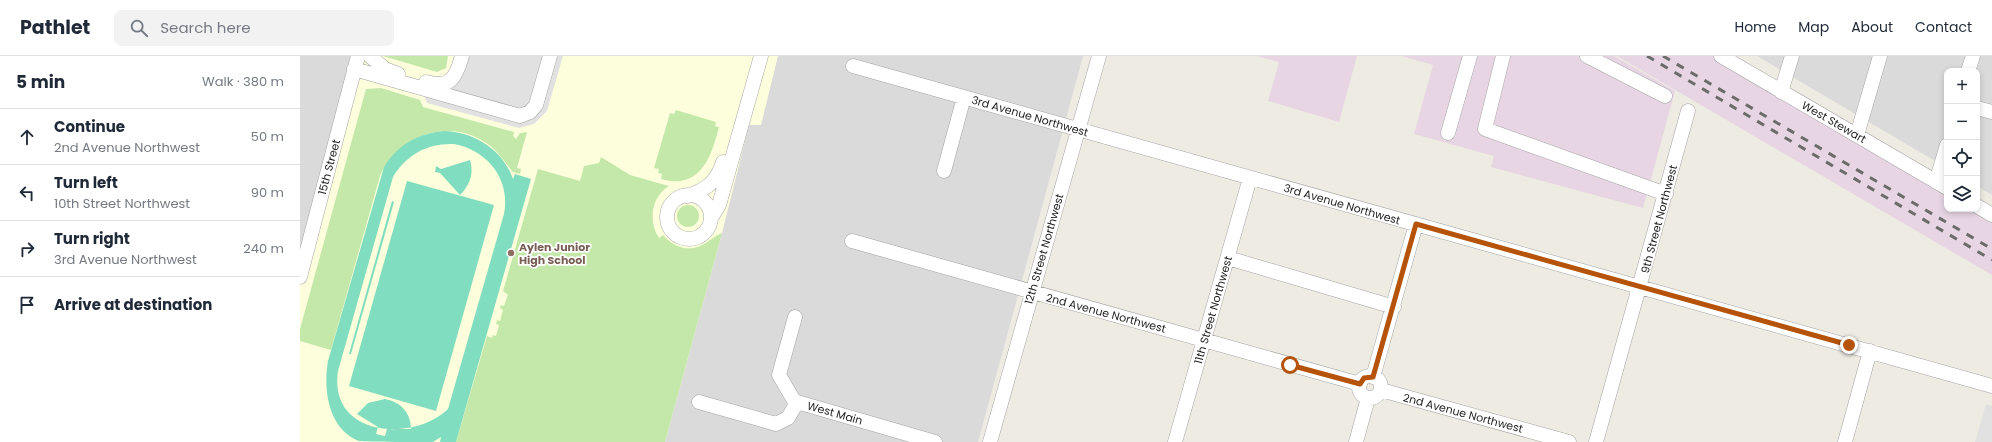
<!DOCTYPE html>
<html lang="en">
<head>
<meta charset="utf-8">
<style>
  body { margin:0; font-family:Poppins,sans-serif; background:#f2f2f3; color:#1f2937 }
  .controls { position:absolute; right:12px; top:12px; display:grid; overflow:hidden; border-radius:8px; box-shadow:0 2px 6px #0003 }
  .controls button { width:36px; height:36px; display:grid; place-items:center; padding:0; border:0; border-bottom:1px solid #e0e1e3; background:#fff; color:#1f2937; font:20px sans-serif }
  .stop { position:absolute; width:12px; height:12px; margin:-9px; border:3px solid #b45309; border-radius:50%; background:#fff }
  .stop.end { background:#b45309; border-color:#fff; box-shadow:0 1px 4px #0008 }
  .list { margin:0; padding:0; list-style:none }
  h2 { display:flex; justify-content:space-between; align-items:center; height:52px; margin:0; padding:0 16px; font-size:17px }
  h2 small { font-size:13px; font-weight:400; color:#747a83 }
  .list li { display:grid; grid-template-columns:26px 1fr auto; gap:12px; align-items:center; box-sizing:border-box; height:56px; padding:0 16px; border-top:1px solid #e0e1e3 }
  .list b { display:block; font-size:15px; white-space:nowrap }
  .list p { margin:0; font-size:13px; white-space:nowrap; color:#747a83 }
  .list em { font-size:13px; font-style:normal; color:#747a83 }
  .icon { flex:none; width:22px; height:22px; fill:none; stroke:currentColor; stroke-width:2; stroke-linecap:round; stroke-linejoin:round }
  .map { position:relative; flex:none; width:1692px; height:386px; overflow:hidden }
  header { display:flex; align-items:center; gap:24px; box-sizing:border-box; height:56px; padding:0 20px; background:#fff; border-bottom:1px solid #e0e1e3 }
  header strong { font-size:19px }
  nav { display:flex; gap:22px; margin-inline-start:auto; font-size:14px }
  .search { width:280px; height:36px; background:#f2f2f3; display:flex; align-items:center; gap:10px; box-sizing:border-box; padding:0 14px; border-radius:8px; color:#747a83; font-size:15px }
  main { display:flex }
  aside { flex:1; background:#fff }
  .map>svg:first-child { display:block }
  .residential { fill:#dbdada }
  .industrial { fill:#e7d5e3 }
  .education { fill:#fdffdc }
  .grass { fill:#c4e8a9 }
  .pitch { fill:#81ddbf; fill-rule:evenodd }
  .parking { fill:#e1e1e1 }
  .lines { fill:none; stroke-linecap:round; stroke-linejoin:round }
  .minor-casing { stroke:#a4a4a4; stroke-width:15 }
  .minor { stroke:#fff; stroke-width:14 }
  .rail { stroke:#6b6b6b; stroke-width:3; stroke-dasharray:8 8; stroke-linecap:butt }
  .route { stroke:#b45309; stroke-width:5 }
  .education-dot { fill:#8d6e63; stroke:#fff; stroke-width:1.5 }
  .labels { text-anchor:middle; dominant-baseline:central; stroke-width:3.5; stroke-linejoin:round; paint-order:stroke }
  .street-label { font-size:11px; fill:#1d1d1d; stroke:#fff }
  .education-label { font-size:11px; font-weight:bold; fill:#785e54; stroke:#fff; text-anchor:start }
</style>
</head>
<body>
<header>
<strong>Pathlet</strong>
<div class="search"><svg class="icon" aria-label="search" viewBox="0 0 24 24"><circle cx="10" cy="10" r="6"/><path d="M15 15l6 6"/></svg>Search here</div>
<nav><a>Home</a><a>Map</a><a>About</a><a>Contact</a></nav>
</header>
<main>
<aside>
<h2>5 min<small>Walk · 380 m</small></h2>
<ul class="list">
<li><svg class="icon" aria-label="ahead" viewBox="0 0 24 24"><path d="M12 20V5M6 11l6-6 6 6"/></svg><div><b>Continue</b><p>2nd Avenue Northwest</p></div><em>50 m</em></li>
<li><svg class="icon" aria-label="left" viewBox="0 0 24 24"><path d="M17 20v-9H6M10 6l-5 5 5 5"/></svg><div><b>Turn left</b><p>10th Street Northwest</p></div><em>90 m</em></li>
<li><svg class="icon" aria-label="right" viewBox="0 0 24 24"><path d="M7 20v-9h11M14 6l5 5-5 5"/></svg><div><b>Turn right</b><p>3rd Avenue Northwest</p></div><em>240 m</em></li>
<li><svg class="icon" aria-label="arrive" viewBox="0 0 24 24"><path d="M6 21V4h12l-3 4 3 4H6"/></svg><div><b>Arrive at destination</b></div></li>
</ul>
</aside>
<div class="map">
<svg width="1692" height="386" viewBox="0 0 1692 386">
  <rect width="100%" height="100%" fill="#eeebe3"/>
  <!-- residential -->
  <path class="residential" d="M 0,0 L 783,0 L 678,386 L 0,386 Z
    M 1457,0 L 1692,0 L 1692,139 L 1677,130 L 1677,15 L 1647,15 L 1647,112 Z"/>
  <!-- industrial -->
  <path class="industrial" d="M 957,0 L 1057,0 L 1039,66 L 968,45 L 979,6 Z
    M 1102,0 L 1314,0 L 1375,35 L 1343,152 L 1191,111 L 1194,100 L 1114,78 L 1133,9 Z
    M 1317,0 L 1421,0 L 1647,132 L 1647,153 L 1677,153 L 1692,159 L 1692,219 Z"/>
  <!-- education -->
  <path class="education" d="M 58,0 L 478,0 L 461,69 L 449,69 L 422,177 L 365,386 L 0,386 L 0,217 Z"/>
  <!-- grass -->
  <path class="grass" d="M 83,0 L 148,0 L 146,12 L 137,16 Z
    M 81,32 L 120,44 L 123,51 L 214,76 L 213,80 L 216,83 L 220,77 L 227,76 L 217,112 L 221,113 L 220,118 L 213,116 C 203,104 197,93 183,85 C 145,62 97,81 80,120 L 31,294 L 0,285 L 0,273 L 66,33 Z
    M 376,54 L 416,66 L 415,70 L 419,71 C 411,102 400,134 361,123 L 362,118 L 358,117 L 359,113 L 354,112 L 370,57 L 374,58 Z
    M 301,101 L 330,119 L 369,130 C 351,141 348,165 359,182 L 363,179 C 372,190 387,196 400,190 C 409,186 414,180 422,177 L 365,386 L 156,386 L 187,280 L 192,282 L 193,279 L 196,280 L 199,269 L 196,268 L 197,264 L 200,265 L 203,254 L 200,252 L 201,249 L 204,250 L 208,239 L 203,235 L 238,113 L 280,125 L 284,110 L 299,107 Z
    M377 160a11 11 0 1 1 22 0a11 11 0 1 1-22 0Z"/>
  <!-- pitch -->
  <path class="pitch" d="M 144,75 C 175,76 203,94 213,123 L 215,118 L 231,123 L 156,386 L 140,386 L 141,381 L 133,386 C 119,386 68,386 59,385 C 28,373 23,333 28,305 L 84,111 C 97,89 119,77 144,75 ZM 154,88 C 187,94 211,123 204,158 L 148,353 C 115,386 28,382 38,315 L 93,121 C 107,98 128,87 154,88 Z
    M 170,104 C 174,118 170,129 160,139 L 140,117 L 135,116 L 136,110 L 141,113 Z
    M 107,125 L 194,149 L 136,355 L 49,330 Z
    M 92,145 L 94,146 L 51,298 L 49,298 Z
    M 85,343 C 101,346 111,357 111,373 L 87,373 L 85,380 L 76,378 L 78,371 L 57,358 L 68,347 Z"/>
  <!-- parking -->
  <path class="parking" d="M 154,0 L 263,0 L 247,55 L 234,68 L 219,72 L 127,47 L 124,39 L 136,21 L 144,20 L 150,14 Z
    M 1686,348 L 1692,350 L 1692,386 L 1675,386 Z"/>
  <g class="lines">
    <defs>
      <path id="minor" d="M 70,0 L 85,13 L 98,18
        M 1203,0 L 1185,73 L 1366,138
        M 1287,0 L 1365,40
        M 1421,0 L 1647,132
        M 553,10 L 1692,330
        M 54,13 L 220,60 L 230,56 L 236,49 L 250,0
        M 1668,15 L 1673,0
        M 126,26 C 150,33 156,22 162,0
        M 1481,36 L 1492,0
        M 1677,52 L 1692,56
        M 1148,77 L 1170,0
        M 1557,79 L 1580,0
        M 644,115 L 664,41
        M 1636,126 L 1647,89
        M367 161a22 22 0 1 1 44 0a22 22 0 1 1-44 0Z
        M 387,140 C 406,134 417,126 423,106
        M 1677,150 L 1692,159
        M 411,162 L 419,149 L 461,0
        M 552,185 L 1060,328
        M 928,202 L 1094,251
        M 0,221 L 58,0
        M 495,261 L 479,319 L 496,348
        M1059 331a11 11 0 1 1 22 0a11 11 0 1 1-22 0Z
        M 1073,321 L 1116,168
        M 1081,334 L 1269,386
        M 399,346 L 476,368 L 488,362 L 497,346 L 635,386
        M 690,386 L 799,0
        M 875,386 L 950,122
        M 1056,386 L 1068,342
        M 1296,386 L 1388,55
        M 1545,386 L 1570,295"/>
    </defs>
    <!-- minor casing -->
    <use href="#minor" class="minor-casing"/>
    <!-- minor -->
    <use href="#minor" class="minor"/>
    <!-- rail -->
    <path class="rail" d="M 1347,0 L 1692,204
      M 1363,0 L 1692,193"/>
  </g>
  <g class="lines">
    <!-- route -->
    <path class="route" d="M 990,309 L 1060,328 L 1064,322 L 1073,321 L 1116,168 L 1549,289"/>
  </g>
  <!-- markers -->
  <circle class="education-dot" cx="211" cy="197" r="4"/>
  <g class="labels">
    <!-- street labels -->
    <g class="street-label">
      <text transform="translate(730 60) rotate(16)">3rd Avenue Northwest</text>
      <text transform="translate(1534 66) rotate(30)">West Stewart</text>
      <text transform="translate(29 111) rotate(-75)">15th Street</text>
      <text transform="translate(1042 148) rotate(16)">3rd Avenue Northwest</text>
      <text transform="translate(1359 163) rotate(-75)">9th Street Northwest</text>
      <text transform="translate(744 193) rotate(-74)">12th Street Northwest</text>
      <text transform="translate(913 254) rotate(-74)">11th Street Northwest</text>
      <text transform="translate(806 257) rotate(15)">2nd Avenue Northwest</text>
      <text transform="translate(535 357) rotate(16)">West Main</text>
      <text transform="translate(1163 357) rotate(15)">2nd Avenue Northwest</text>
    </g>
    <!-- education labels -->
    <g class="education-label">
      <text x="219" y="191">Aylen Junior<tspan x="219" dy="13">High School</tspan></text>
    </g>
  </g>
</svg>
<div class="controls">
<button>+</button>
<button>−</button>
<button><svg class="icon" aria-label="locate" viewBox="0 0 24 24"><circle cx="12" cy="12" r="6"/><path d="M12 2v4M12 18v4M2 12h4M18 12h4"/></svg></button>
<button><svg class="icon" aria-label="layers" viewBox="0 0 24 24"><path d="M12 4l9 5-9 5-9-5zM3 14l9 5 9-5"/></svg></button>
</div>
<div class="stop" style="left:990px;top:309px"></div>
<div class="stop end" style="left:1549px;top:289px"></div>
</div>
</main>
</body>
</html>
